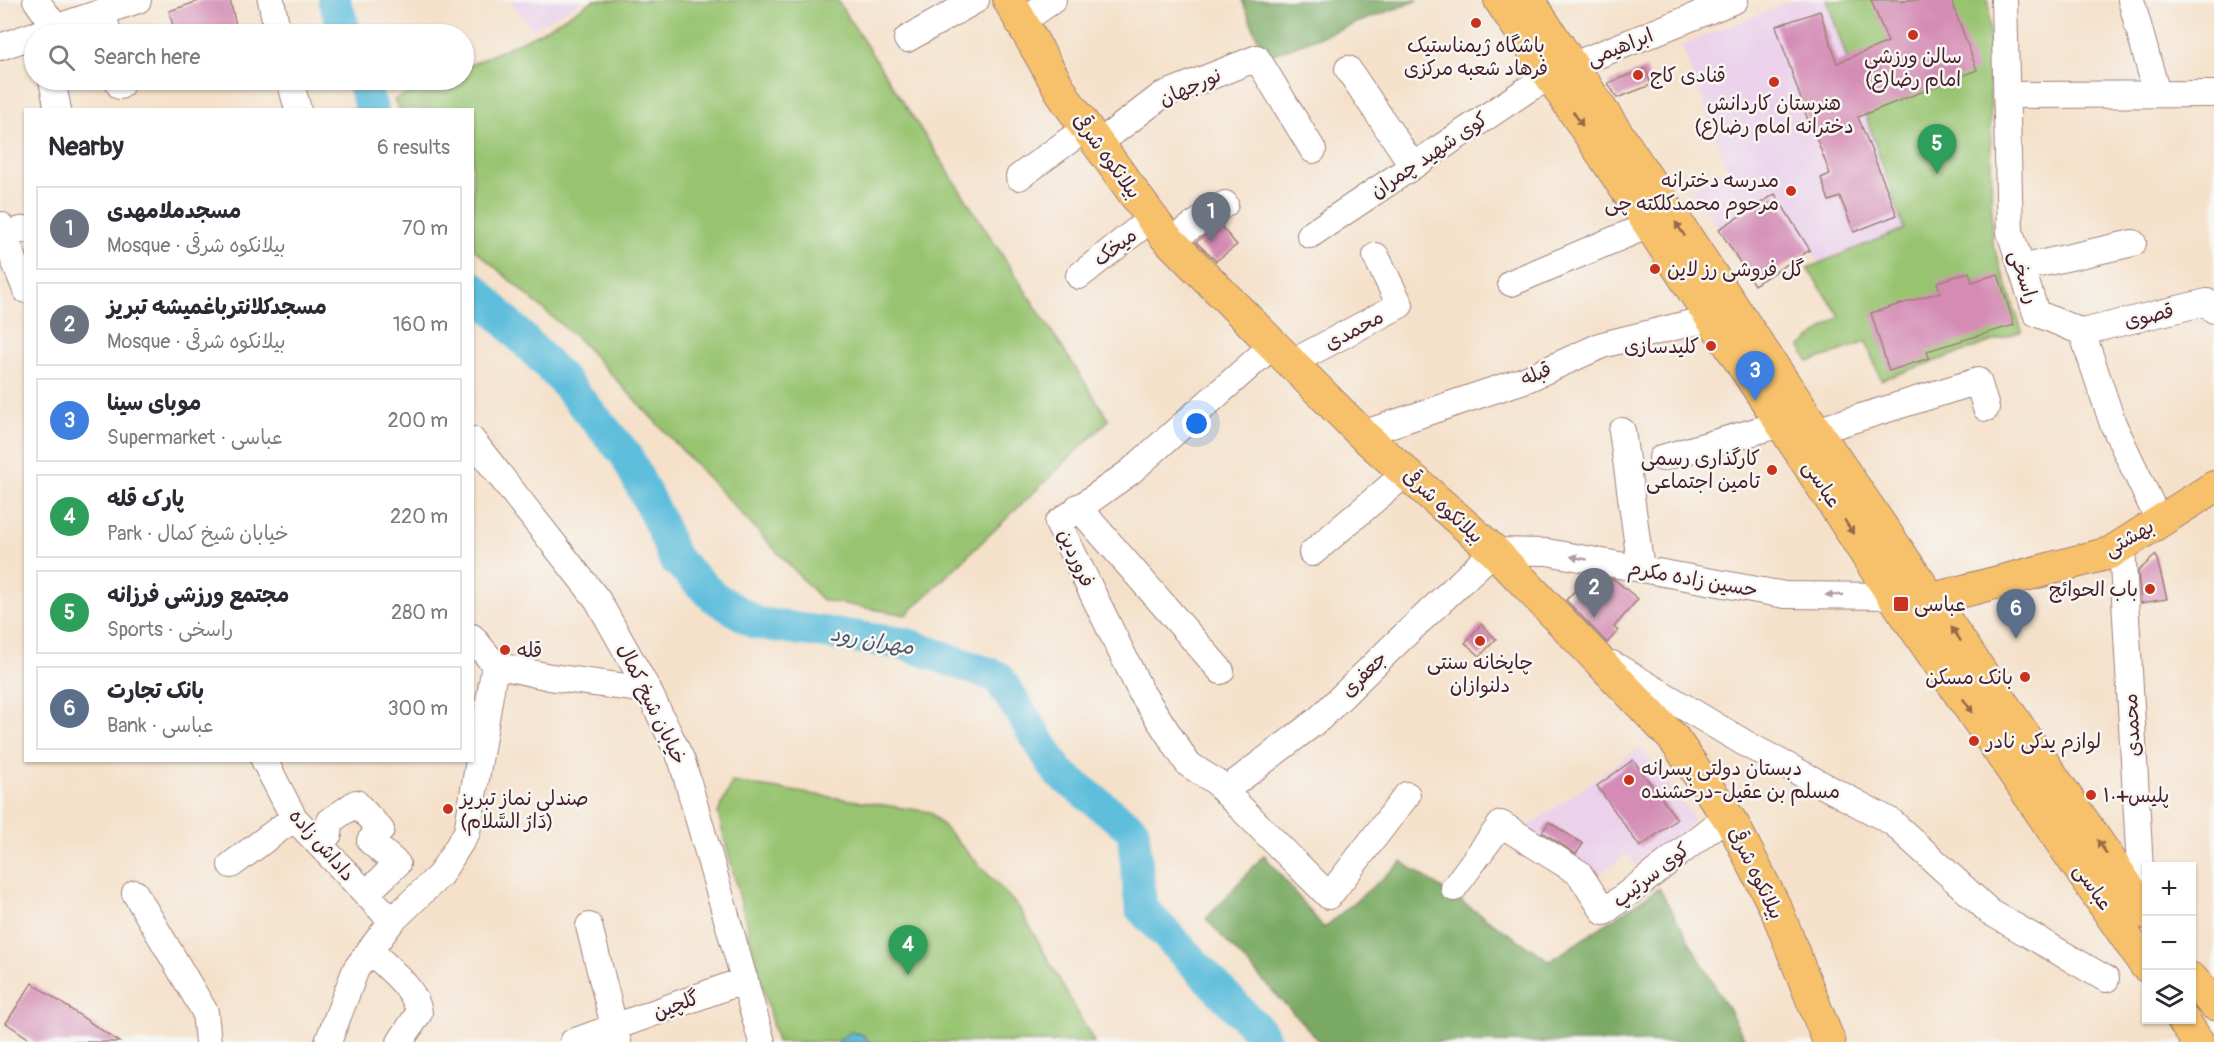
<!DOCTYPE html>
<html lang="en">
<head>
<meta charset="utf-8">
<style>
  body { margin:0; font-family:Pangolin,"Playpen Sans Arabic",sans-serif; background:#f7f7f7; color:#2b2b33 }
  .controls { position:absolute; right:18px; bottom:18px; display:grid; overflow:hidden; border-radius:0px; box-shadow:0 2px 4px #0004 }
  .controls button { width:54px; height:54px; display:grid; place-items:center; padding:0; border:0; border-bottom:2px solid #e1e1e2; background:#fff; color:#2b2b33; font:30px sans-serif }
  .you { position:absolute; left:1197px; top:424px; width:21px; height:21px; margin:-15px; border:4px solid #fff; border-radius:50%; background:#1a73e8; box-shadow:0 0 0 9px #1a73e833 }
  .badge { display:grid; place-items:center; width:39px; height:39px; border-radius:50%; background:#c8321e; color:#fff; font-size:20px; font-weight:700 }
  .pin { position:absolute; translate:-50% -50px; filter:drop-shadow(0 2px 3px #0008) }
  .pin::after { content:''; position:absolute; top:32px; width:21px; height:18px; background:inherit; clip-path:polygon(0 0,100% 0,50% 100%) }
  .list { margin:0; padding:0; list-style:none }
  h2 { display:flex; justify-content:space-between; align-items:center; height:78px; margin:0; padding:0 24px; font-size:26px }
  h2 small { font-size:20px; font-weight:400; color:#7c7c81 }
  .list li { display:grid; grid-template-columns:39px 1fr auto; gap:18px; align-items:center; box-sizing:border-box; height:84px; margin:0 12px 12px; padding:0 12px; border:2px solid #e1e1e2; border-radius:0px }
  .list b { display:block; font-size:22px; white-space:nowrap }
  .list p { margin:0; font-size:20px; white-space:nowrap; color:#7c7c81 }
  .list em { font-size:20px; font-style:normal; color:#7c7c81 }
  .icon { flex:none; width:33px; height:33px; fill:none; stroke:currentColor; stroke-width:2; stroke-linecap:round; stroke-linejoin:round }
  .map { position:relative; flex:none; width:2214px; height:1042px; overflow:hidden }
  .search { position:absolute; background:#fff; box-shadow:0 2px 4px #0004; left:24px; top:24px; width:450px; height:66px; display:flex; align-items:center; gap:15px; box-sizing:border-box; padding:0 21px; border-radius:33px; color:#7c7c81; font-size:22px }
  .panel { position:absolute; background:#fff; box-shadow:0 2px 4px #0004; left:24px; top:108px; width:450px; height:654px; border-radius:0px }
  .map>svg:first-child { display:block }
  .built { fill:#ebd1eb }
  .green { fill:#98c471; stroke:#71724e; stroke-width:1.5 }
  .forest { fill:#7aaa63; stroke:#626447; stroke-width:1.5 }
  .water { fill:#5ebedc; stroke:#546e84; stroke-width:1.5 }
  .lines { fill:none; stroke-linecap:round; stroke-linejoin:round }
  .river { stroke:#5ebedc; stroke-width:33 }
  .building { fill:#d48bb4 }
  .minor-casing { stroke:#a0807a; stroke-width:28 }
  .major-casing { stroke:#a0807a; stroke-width:34 }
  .minor { stroke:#fff; stroke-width:26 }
  .major { stroke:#f6c16b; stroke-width:32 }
  .oneway { fill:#976848 }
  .oneway2 { fill:#ae9aa0 }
  .poi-dot { fill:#c8321e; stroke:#f6f6f2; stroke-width:2 }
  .labels { text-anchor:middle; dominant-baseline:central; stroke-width:5; stroke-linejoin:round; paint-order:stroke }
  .poi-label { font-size:20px; fill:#4a1f2b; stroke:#f6f6f2; text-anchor:start }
  .street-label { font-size:20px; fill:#4a1f2b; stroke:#f6f6f2 }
  .water-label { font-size:21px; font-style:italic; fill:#515769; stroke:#f6f6f2 }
</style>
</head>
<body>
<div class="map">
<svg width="2214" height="1042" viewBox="0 0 2214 1042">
  <rect width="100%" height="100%" fill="#f6f6f2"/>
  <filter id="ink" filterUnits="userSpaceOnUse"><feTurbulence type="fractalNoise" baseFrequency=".0167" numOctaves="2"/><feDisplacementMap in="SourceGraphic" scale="12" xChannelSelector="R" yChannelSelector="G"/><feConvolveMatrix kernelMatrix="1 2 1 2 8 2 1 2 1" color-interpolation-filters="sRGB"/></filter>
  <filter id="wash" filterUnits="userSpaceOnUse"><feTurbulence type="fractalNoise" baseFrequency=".008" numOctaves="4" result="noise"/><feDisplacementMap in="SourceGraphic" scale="24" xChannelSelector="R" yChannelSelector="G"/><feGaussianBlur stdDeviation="1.35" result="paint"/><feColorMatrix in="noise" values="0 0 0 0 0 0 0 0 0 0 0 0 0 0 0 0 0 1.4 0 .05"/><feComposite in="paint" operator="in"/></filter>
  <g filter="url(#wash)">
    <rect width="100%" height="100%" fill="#f5e1ca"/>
    <!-- built -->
    <path class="built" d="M 509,0 L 582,0 L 533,29 Z
      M 1794,0 L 1827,0 L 1904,230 L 1819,263 L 1774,195 L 1719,229 L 1690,188 L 1728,171 L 1682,45 Z
      M 1640,747 L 1691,814 L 1692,824 L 1635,865 L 1627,854 L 1596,876 L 1526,828 Z"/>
    <!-- green -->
    <path class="green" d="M 594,0 L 837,0 L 1109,420 L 906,615 L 822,600 L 580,341 L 473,248 L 472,110 L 399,109 L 394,100 L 439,80 L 464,80 L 464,68 L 539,33 Z
      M 1827,0 L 1989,0 L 1992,242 L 2022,331 L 1881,380 L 1866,342 L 1809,362 L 1800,347 L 1840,316 L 1807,268 L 1904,229 Z
      M 732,782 L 930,812 L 1020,909 L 1094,1042 L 777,1042 L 718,813 Z"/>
    <!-- forest -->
    <path class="forest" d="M 1242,0 L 1419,0 L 1265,57 Z
      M 1264,855 L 1324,928 L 1402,862 L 1550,961 L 1659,888 L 1744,1037 L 1734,1042 L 1320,1042 L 1206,919 Z"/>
    <!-- water -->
    <path class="water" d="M 851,1032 L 863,1035 L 869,1042 L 836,1042 Z"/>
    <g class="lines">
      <!-- river -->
      <path class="river" d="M 334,0 L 346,34
        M 362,80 L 372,110
        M 472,287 L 559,376 L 626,455 L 661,525 L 674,558 L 714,597 L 756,623 L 906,644 L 998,677 L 1059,773 L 1133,830 L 1141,908 L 1260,1032 L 1265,1042"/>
    </g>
    <g id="blocks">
      <!-- building -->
      <path class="building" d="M 202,0 L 230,0 L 238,34 L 175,34 L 169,11 Z
        M 1871,0 L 1951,0 L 1977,70 L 1858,117 L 1897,215 L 1854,232 L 1840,197 L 1829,201 L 1821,178 L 1830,174 L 1815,134 L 1813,135 L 1776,26 L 1820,11 L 1837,63 L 1888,42 Z
        M 1646,68 L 1651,85 L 1617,98 L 1608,83 Z
        M 1775,194 L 1810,250 L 1754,285 L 1719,229 Z
        M 1220,225 L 1237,245 L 1216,261 L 1196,242 Z
        M 1969,272 L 1972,282 L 1998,274 L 2014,325 L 1927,351 L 1929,358 L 1889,371 L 1871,313 L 1940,292 L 1937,282 Z
        M 2156,555 L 2167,599 L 2141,603 L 2138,571 Z
        M 1590,575 L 1615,580 L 1638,599 L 1614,627 L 1618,631 L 1607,643 L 1566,600 Z
        M 1481,624 L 1496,639 L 1480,656 L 1465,643 Z
        M 1633,760 L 1677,819 L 1640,847 L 1597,786 Z
        M 1549,822 L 1583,844 L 1576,854 L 1542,832 Z
        M 32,983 L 119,1042 L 34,1042 L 6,1023 Z"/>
    </g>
  </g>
  <g filter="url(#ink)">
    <use href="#blocks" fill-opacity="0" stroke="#a0807a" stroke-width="1.5"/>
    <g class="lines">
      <defs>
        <path id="minor" d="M 36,0 L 56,28
          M 271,0 L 278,34
          M 2004,0 L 2010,232 L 2036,313 L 2082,332 L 2113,424 L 2159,521
          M 2131,0 L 2157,94
          M 103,12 L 108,34
          M 1021,22 L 1053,0
          M 37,34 L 138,0
          M 907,39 L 976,0
          M 0,47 L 34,35
          M 1348,69 L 1413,166
          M 52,80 L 58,110
          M 118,80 L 120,86
          M 290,80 L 298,110
          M 2006,95 L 2214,94
          M 1098,144 L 1161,96 L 1257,58 L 1313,150
          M 1019,177 L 1086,128
          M 0,225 L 26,290
          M 0,235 L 26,229
          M 1310,235 L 1528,89 L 1571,66 L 1735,0
          M 1170,241 L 1225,204
          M 2021,268 L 2133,243
          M 1079,276 L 1152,218
          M 1511,283 L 1649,225
          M 2082,332 L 2207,302 L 2214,310
          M 1273,345 L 1130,472 L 1058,523 L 1141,692 L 1188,764 L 1227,789 L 1319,719 L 1390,649 L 1494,551 L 1547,552 L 1785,595 L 1893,596
          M 1291,363 L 1400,305 L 1376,256
          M 1622,431 L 1641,569
          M 1816,431 L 1978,381 L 1986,408
          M 1362,434 L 1527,379 L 1602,345 L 1711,318
          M 472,440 L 597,599 L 648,690 L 682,761 L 762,1042
          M 1662,458 L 1798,419
          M 1078,507 L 1221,671
          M 2122,545 L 2142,905
          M 1312,553 L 1406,473
          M 472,637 L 495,665 L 550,677 L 648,690
          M 1612,664 L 1748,745 L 1892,822 L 1990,912 L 2106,979
          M 264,760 L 294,818 L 392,921
          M 1219,786 L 1329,896 L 1407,795
          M 319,844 L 329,834 L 330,821 L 356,803 L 381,830 L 370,841 L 397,864 L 366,894
          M 231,865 L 294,818
          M 1454,888 L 1501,824 L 1579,873 L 1604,912 L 1727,816
          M 135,893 L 205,1012 L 208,1042
          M 589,926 L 618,1042
          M 370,950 C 387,968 416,988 419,1013 L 400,1042
          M 328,1042 L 356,969 L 392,921 L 440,875 L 467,832 L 495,665
          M 573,1042 L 745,980"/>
        <path id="major" d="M 1009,0 L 1066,100 L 1165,236 L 1362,434 L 1494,551 L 1674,739 L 1734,826 L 1777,911 L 1829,1042
          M 1500,0 L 1782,424 L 1893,596 L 2146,966
          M 1528,0 L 1816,431 L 2146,913
          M 1913,597 L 1933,599 L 2110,553 L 2214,487
          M 2192,979 L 2214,1004
          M 2183,1020 L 2198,1042"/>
      </defs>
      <!-- minor casing -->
      <use href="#minor" class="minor-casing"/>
      <!-- major casing -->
      <use href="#major" class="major-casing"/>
      <!-- minor -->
      <use href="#minor" class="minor"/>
      <!-- major -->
      <use href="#major" class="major"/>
    </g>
    <!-- one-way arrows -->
    <defs><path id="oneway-solid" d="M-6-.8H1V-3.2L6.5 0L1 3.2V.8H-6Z" transform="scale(1.5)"/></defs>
    <g class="oneway">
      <use href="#oneway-solid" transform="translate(1578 119) rotate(56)"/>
      <use href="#oneway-solid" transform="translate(1680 229) rotate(-124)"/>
      <use href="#oneway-solid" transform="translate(1849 527) rotate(58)"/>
      <use href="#oneway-solid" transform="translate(1956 634) rotate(-124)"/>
      <use href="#oneway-solid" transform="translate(1968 706) rotate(56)"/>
      <use href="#oneway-solid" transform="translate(2102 847) rotate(-124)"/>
    </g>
    <g class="oneway2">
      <use href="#oneway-solid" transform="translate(1579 558) rotate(-170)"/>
      <use href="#oneway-solid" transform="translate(1834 595) rotate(-180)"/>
    </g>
  </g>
  <!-- markers -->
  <g class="poi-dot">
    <circle cx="1476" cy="23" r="6"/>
    <circle cx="1913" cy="35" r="6"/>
    <circle cx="1638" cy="75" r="6"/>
    <circle cx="1774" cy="82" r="6"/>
    <circle cx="1791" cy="191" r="6"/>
    <circle cx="1655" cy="269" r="6"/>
    <circle cx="1711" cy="346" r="6"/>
    <circle cx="1772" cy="470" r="6"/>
    <circle cx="2150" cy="589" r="6"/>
    <rect x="1893" y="596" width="16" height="16" rx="3"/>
    <circle cx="1480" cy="641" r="6"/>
    <circle cx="505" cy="650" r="6"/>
    <circle cx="2025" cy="677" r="6"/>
    <circle cx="1974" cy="741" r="6"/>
    <circle cx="1629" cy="780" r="6"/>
    <circle cx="2091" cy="795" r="6"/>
    <circle cx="448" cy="809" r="6"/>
  </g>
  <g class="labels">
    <!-- poi labels -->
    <g class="poi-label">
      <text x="1476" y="45" text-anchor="middle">باشگاه ژیمناستیک<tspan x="1476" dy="23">فرهاد شعبه مرکزی</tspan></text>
      <text x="1913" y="56" text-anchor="middle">سالن ورزشی<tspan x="1913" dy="23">امام رضا(ع)</tspan></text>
      <text x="1650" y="75">قنادی کاج</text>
      <text x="1774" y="103" text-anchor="middle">هنرستان کاردانش<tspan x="1774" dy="23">دخترانه امام رضا(ع)</tspan></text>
      <text x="1779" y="180" text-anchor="end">مدرسه دخترانه<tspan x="1779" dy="23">مرحوم محمدکلکته چی</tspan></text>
      <text x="1667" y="269">گل فروشی رز لاین</text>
      <text x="1699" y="346" text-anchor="end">کلیدسازی</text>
      <text x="1760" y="458" text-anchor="end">کارگذاری رسمی<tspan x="1760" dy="23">تامین اجتماعی</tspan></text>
      <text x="2138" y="589" text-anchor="end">باب الحوائج</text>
      <text x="1914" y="604">عباسی</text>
      <text x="517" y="650">قله</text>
      <text x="1480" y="662" text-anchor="middle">چایخانه سنتی<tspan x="1480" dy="23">دلنوازان</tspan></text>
      <text x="2013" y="677" text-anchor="end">بانک مسکن</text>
      <text x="1986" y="741">لوازم یدکی نادر</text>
      <text x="1641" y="768">دبستان دولتی پسرانه<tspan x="1641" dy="23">مسلم بن عقیل-درخشنده</tspan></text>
      <text x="2103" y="795">پلیس+۱۰</text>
      <text x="460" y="798">صندلی نماز تبریز<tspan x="460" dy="23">(دَارُ السَّلام)</tspan></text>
    </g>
    <!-- street labels -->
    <g class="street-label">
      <text transform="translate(1620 47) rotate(-22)">ابراهیمی</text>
      <text transform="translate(1190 87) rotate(-24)">نورجهان</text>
      <text transform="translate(1429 155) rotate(-34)">کوی شهید چمران</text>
      <text transform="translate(1107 156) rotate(54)">بیلانکوه شرقی</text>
      <text transform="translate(1115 247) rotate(-38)">میخک</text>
      <text transform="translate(2024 277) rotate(72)">راسخی</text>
      <text transform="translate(2149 316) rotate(-13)">قصوی</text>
      <text transform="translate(1354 330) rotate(-28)">محمدی</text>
      <text transform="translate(1536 374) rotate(-23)">قبله</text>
      <text transform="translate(1822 484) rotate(57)">عباسى</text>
      <text transform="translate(1443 506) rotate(42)">بیلانکوه شرقی</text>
      <text transform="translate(2129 538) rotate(-30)">بهشتی</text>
      <text transform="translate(1076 558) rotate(66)">فروردین</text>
      <text transform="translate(1693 579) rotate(10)">حسین زاده مکرم</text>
      <text transform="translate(1364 674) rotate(-45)">جعفری</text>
      <text transform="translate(652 704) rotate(64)">خیابان شیخ کمال</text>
      <text transform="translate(2132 725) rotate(-93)">محمدی</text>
      <text transform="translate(322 845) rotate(49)">داداش زاده</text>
      <text transform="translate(1756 873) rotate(64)">بیلانکوه شرقی</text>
      <text transform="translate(1651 875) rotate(-38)">کوی سرتیپ</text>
      <text transform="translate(2093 887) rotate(56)">عباسى</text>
      <text transform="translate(676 1005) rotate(-20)">گلچین</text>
    </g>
    <!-- water labels -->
    <g class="water-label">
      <text transform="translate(872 641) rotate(10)">مهران رود</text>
    </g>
  </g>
</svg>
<div class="controls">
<button>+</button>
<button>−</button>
<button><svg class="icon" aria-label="layers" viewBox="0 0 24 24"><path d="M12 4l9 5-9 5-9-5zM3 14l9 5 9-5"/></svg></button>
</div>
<div class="you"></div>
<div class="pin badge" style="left:1211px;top:242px;background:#6b7280">1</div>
<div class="pin badge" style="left:1594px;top:618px;background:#6b7280">2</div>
<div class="pin badge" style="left:1755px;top:401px;background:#3f7fe0">3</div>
<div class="pin badge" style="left:908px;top:975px;background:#2e9e5b">4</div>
<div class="pin badge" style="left:1937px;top:174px;background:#2e9e5b">5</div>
<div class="pin badge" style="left:2016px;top:639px;background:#5c6f8a">6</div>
<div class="search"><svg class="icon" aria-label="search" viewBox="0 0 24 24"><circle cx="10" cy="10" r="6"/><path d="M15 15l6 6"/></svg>Search here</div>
<section class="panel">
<h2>Nearby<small>6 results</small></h2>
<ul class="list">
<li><span class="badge" style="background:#6b7280">1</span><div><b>مسجدملامهدی</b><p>Mosque · بیلانکوه شرقی</p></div><em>70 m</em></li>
<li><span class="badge" style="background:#6b7280">2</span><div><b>مسجدکلانترباغمیشه تبریز</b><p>Mosque · بیلانکوه شرقی</p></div><em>160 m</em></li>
<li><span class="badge" style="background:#3f7fe0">3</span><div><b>موبای سینا</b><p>Supermarket · عباسى</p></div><em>200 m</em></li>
<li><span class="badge" style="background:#2e9e5b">4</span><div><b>پارک قله</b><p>Park · خیابان شیخ کمال</p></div><em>220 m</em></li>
<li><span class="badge" style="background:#2e9e5b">5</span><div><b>مجتمع ورزشی فرزانه</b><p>Sports · راسخی</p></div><em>280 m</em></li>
<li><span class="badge" style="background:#5c6f8a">6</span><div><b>بانک تجارت</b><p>Bank · عباسى</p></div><em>300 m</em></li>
</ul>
</section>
</div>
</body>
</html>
